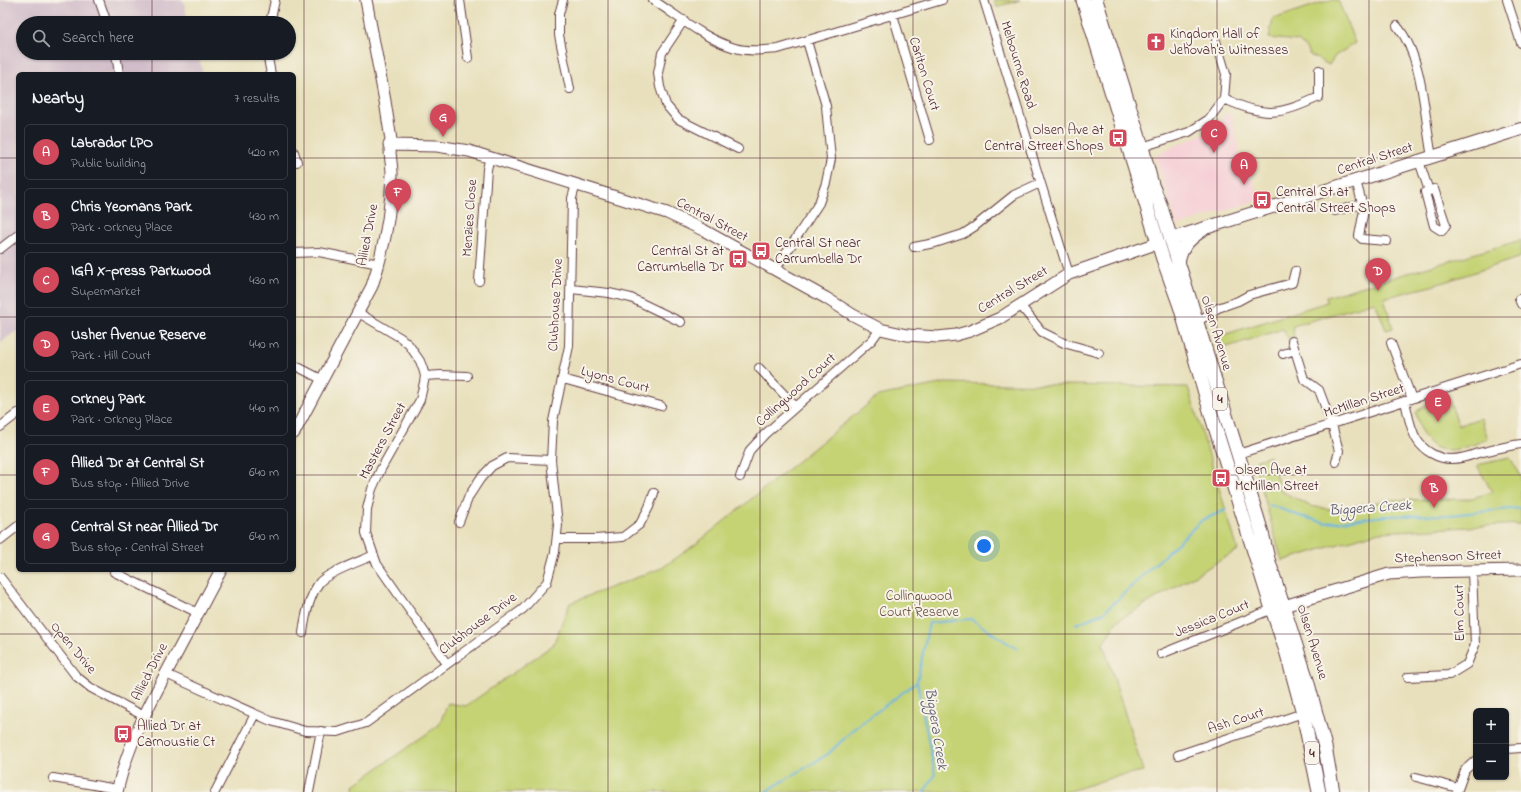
<!DOCTYPE html>
<html lang="en">
<head>
<meta charset="utf-8">
<style>
  body { margin:0; font-family:"Indie Flower",sans-serif; background:#242831; color:#f1f3f6 }
  .controls { position:absolute; right:12px; bottom:12px; display:grid; overflow:hidden; border-radius:6px; box-shadow:0 1px 3px #0004 }
  .controls button { width:36px; height:36px; display:grid; place-items:center; padding:0; border:0; border-bottom:1px solid #363941; background:#171b24; color:#f1f3f6; font:20px sans-serif }
  .you { position:absolute; left:984px; top:546px; width:14px; height:14px; margin:-10px; border:3px solid #fff; border-radius:50%; background:#1a73e8; box-shadow:0 0 0 6px #1a73e833 }
  .badge { display:grid; place-items:center; width:26px; height:26px; border-radius:50%; background:#d1495b; color:#fff; font-size:13px; font-weight:700 }
  .pin { position:absolute; translate:-50% -33px; filter:drop-shadow(0 1px 2px #0008) }
  .pin::after { content:''; position:absolute; top:21px; width:14px; height:12px; background:inherit; clip-path:polygon(0 0,100% 0,50% 100%) }
  .list { margin:0; padding:0; list-style:none }
  h2 { display:flex; justify-content:space-between; align-items:center; height:52px; margin:0; padding:0 16px; font-size:17px }
  h2 small { font-size:13px; font-weight:400; color:#9ea1a6 }
  .list li { display:grid; grid-template-columns:26px 1fr auto; gap:12px; align-items:center; box-sizing:border-box; height:56px; margin:0 8px 8px; padding:0 8px; border:1px solid #363941; border-radius:6px }
  .list b { display:block; font-size:15px; white-space:nowrap }
  .list p { margin:0; font-size:13px; white-space:nowrap; color:#9ea1a6 }
  .list em { font-size:13px; font-style:normal; color:#9ea1a6 }
  .icon { flex:none; width:22px; height:22px; fill:none; stroke:currentColor; stroke-width:2; stroke-linecap:round; stroke-linejoin:round }
  .map { position:relative; flex:none; width:1521px; height:792px; overflow:hidden }
  .search { position:absolute; background:#171b24; box-shadow:0 1px 3px #0004; left:16px; top:16px; width:280px; height:44px; display:flex; align-items:center; gap:10px; box-sizing:border-box; padding:0 14px; border-radius:22px; color:#9ea1a6; font-size:15px }
  .panel { position:absolute; background:#171b24; box-shadow:0 1px 3px #0004; left:16px; top:72px; width:280px; height:500px; border-radius:6px }
  .map>svg:first-child { display:block }
  .built { fill:#f6cfd6 }
  .industrial { fill:#d1bdc9 }
  .green { fill:#c5d374; stroke:#887950 }
  .lines { fill:none; stroke-linecap:round; stroke-linejoin:round }
  .stream { stroke:#6bb5e3; stroke-width:2 }
  .minor-casing { stroke:#623c41; stroke-width:10 }
  .tertiary-casing { stroke:#623c41; stroke-width:13 }
  .secondary-casing { stroke:#623c41; stroke-width:14 }
  .primary-casing { stroke:#623c41; stroke-width:15 }
  .minor { stroke:#fff; stroke-width:8 }
  .tertiary { stroke:#fff; stroke-width:11 }
  .secondary { stroke:#fff; stroke-width:12 }
  .primary { stroke:#fff; stroke-width:13 }
  .grid { fill:none; stroke:#4a1f2b; stroke-width:1; stroke-opacity:0.55 }
  .labels { text-anchor:middle; dominant-baseline:central; stroke-width:4; stroke-linejoin:round; paint-order:stroke }
  .shield { fill:#f7f3e8; stroke:#7e5f64; stroke-width:1 }
  .shield-label { font-size:13px; font-weight:bold; fill:#4a1f2b }
  .poi-label { font-size:14px; fill:#4a1f2b; stroke:#f7f3e8; text-anchor:start }
  .street-label { font-size:14px; fill:#4a1f2b; stroke:#f7f3e8 }
  .park-label { font-size:14px; fill:#694c3d; stroke:#f7f3e8 }
  .water-label { font-size:15px; font-style:italic; fill:#56546b; stroke:#f7f3e8 }
</style>
</head>
<body>
<div class="map">
<svg width="1521" height="792" viewBox="0 0 1521 792">
  <rect width="100%" height="100%" fill="#f7f3e8"/>
  <filter id="ink" filterUnits="userSpaceOnUse"><feTurbulence type="fractalNoise" baseFrequency=".025" numOctaves="2"/><feDisplacementMap in="SourceGraphic" scale="8" xChannelSelector="R" yChannelSelector="G"/><feConvolveMatrix kernelMatrix="1 2 1 2 8 2 1 2 1" color-interpolation-filters="sRGB"/></filter>
  <filter id="wash" filterUnits="userSpaceOnUse"><feTurbulence type="fractalNoise" baseFrequency=".012" numOctaves="4" result="noise"/><feDisplacementMap in="SourceGraphic" scale="16" xChannelSelector="R" yChannelSelector="G"/><feGaussianBlur stdDeviation="0.9" result="paint"/><feColorMatrix in="noise" values="0 0 0 0 0 0 0 0 0 0 0 0 0 0 0 0 0 1.4 0 .05"/><feComposite in="paint" operator="in"/></filter>
  <g filter="url(#wash)">
    <rect width="100%" height="100%" fill="#e8e0bc"/>
    <!-- built -->
    <path class="built" d="M 1227,113 L 1232,115 L 1241,163 L 1247,162 L 1259,200 L 1177,226 L 1156,158 L 1159,153 L 1163,151 L 1208,132 Z"/>
    <!-- industrial -->
    <path class="industrial" d="M 0,0 L 183,0 L 189,23 L 23,23 L 23,53 L 198,53 L 203,74 L 18,74 L 18,330 L 0,343 Z"/>
    <!-- green -->
    <path class="green" d="M 994,0 L 1020,0 L 996,7 Z
      M 1330,0 L 1338,0 L 1355,43 L 1335,56 L 1329,65 L 1310,55 L 1305,47 L 1298,41 L 1269,38 L 1273,19 Z
      M 1521,240 L 1521,257 L 1435,285 L 1384,298 L 1393,328 L 1386,330 L 1375,302 L 1293,326 L 1294,337 L 1288,339 L 1283,329 L 1224,348 L 1220,336 L 1327,302 L 1326,297 Z
      M 945,383 L 1188,387 L 1238,550 L 1117,621 L 1103,643 L 1143,771 L 1114,777 L 1067,792 L 355,792 L 354,785 L 439,725 L 448,703 L 466,706 L 553,645 L 570,603 L 662,568 L 696,544 L 878,396 Z
      M 1449,398 L 1458,425 L 1481,418 L 1488,439 C 1466,447 1437,462 1422,433 C 1419,427 1418,419 1416,413 L 1420,408 Z
      M 1269,456 L 1281,491 L 1310,506 L 1335,510 L 1388,500 L 1469,499 L 1492,492 L 1477,465 L 1510,458 L 1521,476 L 1521,524 L 1379,532 L 1282,561 L 1255,465 L 1257,460 Z"/>
    <g class="lines">
      <!-- stream -->
      <path class="stream" d="M 1270,505 L 1300,516 L 1325,523 L 1385,516 L 1449,515 L 1521,508
        M 1076,624 L 1103,613 L 1202,520 L 1226,510
        M 765,792 L 828,754 L 856,727 L 917,682
        M 924,792 L 935,775 L 917,682 L 929,623 L 971,619 L 1017,649"/>
    </g>
  </g>
  <g filter="url(#ink)">
    <g class="lines">
      <defs>
        <path id="minor" d="M 99,0 L 107,23
          M 460,0 L 468,58
          M 563,0 L 559,14 L 559,35 L 570,89
          M 653,0 C 679,17 705,39 735,48 C 748,52 764,50 778,49 L 942,0
          M 984,0 L 1069,274
          M 1507,0 L 1521,43
          M 893,15 L 930,140
          M 684,20 L 662,53 L 658,73 L 660,87 L 666,105 L 678,119 L 738,149
          M 270,23 L 275,0
          M 1397,26 C 1424,58 1424,117 1432,157
          M 116,53 L 119,74
          M 267,53 L 271,74
          M 1224,99 C 1266,117 1277,116 1319,97 L 1319,70
          M 1142,147 L 1189,132 L 1209,119 L 1224,99 L 1226,74 L 1216,41
          M 294,152 L 297,162
          M 1419,161 L 1429,191 L 1434,189 L 1446,225 L 1442,231 L 1434,226 L 1425,192 L 1429,191
          M 1356,181 L 1364,210 L 1359,236 L 1362,239 L 1387,241
          M 1335,211 L 1363,204
          M 914,247 L 935,243 L 963,234 L 974,227 L 1014,195 L 1040,183
          M 0,249 L 18,235
          M 294,253 L 319,252 L 379,264
          M 775,270 L 819,203 L 826,183 L 831,159 L 826,106 L 807,41
          M 479,281 L 487,169 L 490,157
          M 571,289 L 609,293 L 631,298 L 681,322
          M 1519,299 L 1521,304
          M 1020,305 L 1042,332 L 1064,343 L 1099,353
          M 357,312 L 401,338 L 409,345 L 420,361 L 423,369 L 425,376 L 424,382 L 420,400 L 381,469 L 372,489 L 367,509 L 366,533 L 377,564 L 447,664
          M 1197,322 L 1218,308 L 1238,301 L 1249,295 L 1292,283 L 1295,271
          M 1292,341 L 1304,379 L 1319,390 L 1332,425 L 1339,451 L 1336,462
          M 1391,343 L 1412,399
          M 1283,354 L 1295,350
          M 294,365 L 323,380
          M 759,368 L 795,406
          M 425,376 L 441,375 L 467,376
          M 563,379 L 661,406
          M 1405,401 C 1408,414 1410,429 1417,440 C 1424,451 1438,459 1451,459 C 1460,459 1470,456 1478,453 C 1493,450 1506,446 1521,444
          M 0,427 L 18,413
          M 1238,454 L 1521,364
          M 740,477 L 750,450 L 765,434 L 872,340 L 880,329
          M 459,522 L 469,496 L 480,479 L 492,466 L 507,458 L 551,460
          M 557,539 L 595,539 L 623,537 L 640,524 L 649,507 L 654,493
          M 0,540 L 18,526
          M 114,572 L 198,613
          M 0,577 L 76,676 L 91,688 L 144,716
          M 303,633 C 305,617 309,597 319,583 C 326,573 361,561 374,555
          M 1161,654 L 1275,608
          M 166,674 L 271,721 L 305,731 L 338,732 L 366,723 L 523,609 L 547,582 L 555,552 L 558,525 L 551,460 L 553,421 L 569,346 L 572,198 L 576,184
          M 1408,677 L 1449,675 L 1467,664 L 1475,645 L 1472,571
          M 1506,749 L 1521,748
          M 1178,755 L 1303,713
          M 1416,777 L 1458,788
          M 53,778 L 117,789
          M 215,792 L 255,714
          M 309,792 L 321,731
          M 1457,792 L 1465,770 L 1476,760"/>
        <path id="tertiary" d="M 389,145 L 437,146 L 469,151 L 667,213 L 705,231 L 826,298 L 853,315 L 880,329 L 907,335 L 938,337 L 956,335 L 970,331 L 1000,318 L 1069,274 L 1158,243
          M 294,433 L 372,286 C 384,250 391,212 392,174 C 392,162 388,151 391,140 L 385,101 L 366,0
          M 1284,606 L 1389,574 L 1421,572 L 1521,570
          M 117,792 C 127,746 149,705 171,664 C 188,633 204,601 221,570"/>
        <path id="secondary" d="M 1170,239 L 1521,129"/>
        <path id="primary" d="M 1083,0 L 1163,259 L 1180,306 L 1211,414 L 1272,609 L 1287,654 L 1303,713 L 1319,792
          M 1096,0 L 1142,147 L 1152,185 L 1160,204 L 1238,454 L 1262,533 L 1268,559 L 1307,680 L 1325,747 L 1333,792
          M 1178,263 C 1181,246 1189,239 1202,230"/>
      </defs>
      <!-- minor casing -->
      <use href="#minor" class="minor-casing"/>
      <!-- tertiary casing -->
      <use href="#tertiary" class="tertiary-casing"/>
      <!-- secondary casing -->
      <use href="#secondary" class="secondary-casing"/>
      <!-- primary casing -->
      <use href="#primary" class="primary-casing"/>
      <!-- minor -->
      <use href="#minor" class="minor"/>
      <!-- tertiary -->
      <use href="#tertiary" class="tertiary"/>
      <!-- secondary -->
      <use href="#secondary" class="secondary"/>
      <!-- primary -->
      <use href="#primary" class="primary"/>
    </g>
  </g>
  <!-- grid -->
  <path class="grid" d="M 152,0 L 152,23M 304,0 L 304,792M 456,0 L 456,792M 608,0 L 608,792M 760,0 L 760,792M 913,0 L 913,792M 1065,0 L 1065,792M 1217,0 L 1217,792M 1369,0 L 1369,792M 152,53 L 152,74M 0,158 L 18,158M 294,158 L 1521,158M 0,317 L 18,317M 294,317 L 1521,317M 0,475 L 18,475M 294,475 L 1521,475M 152,570 L 152,792M 0,634 L 1521,634"/>
  <!-- icons -->
  <defs>
    <symbol id="church-square" viewBox="-11 -11 22 22"><rect x="-9" y="-9" width="18" height="18" rx="4" fill="#d1495b" stroke="#f7f3e8"/><path d="M-1.2-6h2.4v3.5h3.3v2.4h-3.3V6h-2.4V-.1h-3.3v-2.4h3.3Z" fill="#fff"/></symbol>
    <symbol id="bus-square" viewBox="-11 -11 22 22"><rect x="-9" y="-9" width="18" height="18" rx="4" fill="#d1495b" stroke="#f7f3e8"/><path d="M-5-6H5V4H4V6H2V4H-2V6H-4V4H-5ZM-3.5-4V0h7V-4ZM-3.5 1.2v1.5H-2V1.2ZM2 1.2v1.5H3.5V1.2Z" fill="#fff"/></symbol>
  </defs>
  <g fill-rule="evenodd">
    <use href="#church-square" x="1145" y="31" width="22" height="22"/>
    <use href="#bus-square" x="1107" y="127" width="22" height="22"/>
    <use href="#bus-square" x="1251" y="189" width="22" height="22"/>
    <use href="#bus-square" x="750" y="240" width="22" height="22"/>
    <use href="#bus-square" x="727" y="248" width="22" height="22"/>
    <use href="#bus-square" x="1210" y="467" width="22" height="22"/>
    <use href="#bus-square" x="112" y="723" width="22" height="22"/>
  </g>
  <g class="labels">
    <!-- shield labels -->
    <g class="shield">
      <rect x="1213" y="388" width="14" height="22" rx="3"/>
      <rect x="1305" y="742" width="14" height="22" rx="3"/>
    </g>
    <g class="shield-label">
      <text x="1220" y="399">4</text>
      <text x="1312" y="753">4</text>
    </g>
    <!-- poi labels -->
    <g class="poi-label">
      <text x="1170" y="34">Kingdom Hall of<tspan x="1170" dy="16">Jehovah's Witnesses</tspan></text>
      <text x="1104" y="130" text-anchor="end">Olsen Ave at<tspan x="1104" dy="16">Central Street Shops</tspan></text>
      <text x="1276" y="192">Central St at<tspan x="1276" dy="16">Central Street Shops</tspan></text>
      <text x="775" y="243">Central St near<tspan x="775" dy="16">Carrumbella Dr</tspan></text>
      <text x="724" y="251" text-anchor="end">Central St at<tspan x="724" dy="16">Carrumbella Dr</tspan></text>
      <text x="1235" y="470">Olsen Ave at<tspan x="1235" dy="16">McMillan Street</tspan></text>
      <text x="137" y="726">Allied Dr at<tspan x="137" dy="16">Carnoustie Ct</tspan></text>
    </g>
    <!-- street labels -->
    <g class="street-label">
      <text transform="translate(1018 65) rotate(73)">Melbourne Road</text>
      <text transform="translate(924 74) rotate(73)">Carlton Court</text>
      <text transform="translate(1375 159) rotate(-18)">Central Street</text>
      <text transform="translate(470 218) rotate(-86)">Menzies Close</text>
      <text transform="translate(712 220) rotate(28)">Central Street</text>
      <text transform="translate(368 235) rotate(-79)">Allied Drive</text>
      <text transform="translate(1013 290) rotate(-31)">Central Street</text>
      <text transform="translate(556 305) rotate(-87)">Clubhouse Drive</text>
      <text transform="translate(1216 333) rotate(73)">Olsen Avenue</text>
      <text transform="translate(615 380) rotate(15)">Lyons Court</text>
      <text transform="translate(796 390) rotate(-42)">Collingwood Court</text>
      <text transform="translate(1364 401) rotate(-18)">McMillan Street</text>
      <text transform="translate(383 441) rotate(-62)">Masters Street</text>
      <text transform="translate(1448 557) rotate(-2)">Stephenson Street</text>
      <text transform="translate(1460 613) rotate(-91)">Elm Court</text>
      <text transform="translate(1212 619) rotate(-22)">Jessica Court</text>
      <text transform="translate(478 624) rotate(-37)">Clubhouse Drive</text>
      <text transform="translate(1312 642) rotate(73)">Olsen Avenue</text>
      <text transform="translate(73 648) rotate(50)">Open Drive</text>
      <text transform="translate(150 672) rotate(-63)">Allied Drive</text>
      <text transform="translate(1236 721) rotate(-18)">Ash Court</text>
    </g>
    <!-- park labels -->
    <g class="park-label">
      <text x="919" y="596">Collingwood<tspan x="919" dy="16">Court Reserve</tspan></text>
    </g>
    <!-- water labels -->
    <g class="water-label">
      <text transform="translate(1370 508) rotate(-4)">Biggera Creek</text>
      <text transform="translate(936 729) rotate(81)">Biggera Creek</text>
    </g>
  </g>
</svg>
<div class="controls">
<button>+</button>
<button>−</button>
</div>
<div class="you"></div>
<div class="pin badge" style="left:1244px;top:185px">A</div>
<div class="pin badge" style="left:1434px;top:508px">B</div>
<div class="pin badge" style="left:1214px;top:153px">C</div>
<div class="pin badge" style="left:1378px;top:291px">D</div>
<div class="pin badge" style="left:1438px;top:422px">E</div>
<div class="pin badge" style="left:398px;top:212px">F</div>
<div class="pin badge" style="left:443px;top:137px">G</div>
<div class="search"><svg class="icon" aria-label="search" viewBox="0 0 24 24"><circle cx="10" cy="10" r="6"/><path d="M15 15l6 6"/></svg>Search here</div>
<section class="panel">
<h2>Nearby<small>7 results</small></h2>
<ul class="list">
<li><span class="badge">A</span><div><b>Labrador LPO</b><p>Public building</p></div><em>420 m</em></li>
<li><span class="badge">B</span><div><b>Chris Yeomans Park</b><p>Park · Orkney Place</p></div><em>430 m</em></li>
<li><span class="badge">C</span><div><b>IGA X-press Parkwood</b><p>Supermarket</p></div><em>430 m</em></li>
<li><span class="badge">D</span><div><b>Usher Avenue Reserve</b><p>Park · Hill Court</p></div><em>440 m</em></li>
<li><span class="badge">E</span><div><b>Orkney Park</b><p>Park · Orkney Place</p></div><em>440 m</em></li>
<li><span class="badge">F</span><div><b>Allied Dr at Central St</b><p>Bus stop · Allied Drive</p></div><em>640 m</em></li>
<li><span class="badge">G</span><div><b>Central St near Allied Dr</b><p>Bus stop · Central Street</p></div><em>640 m</em></li>
</ul>
</section>
</div>
</body>
</html>
